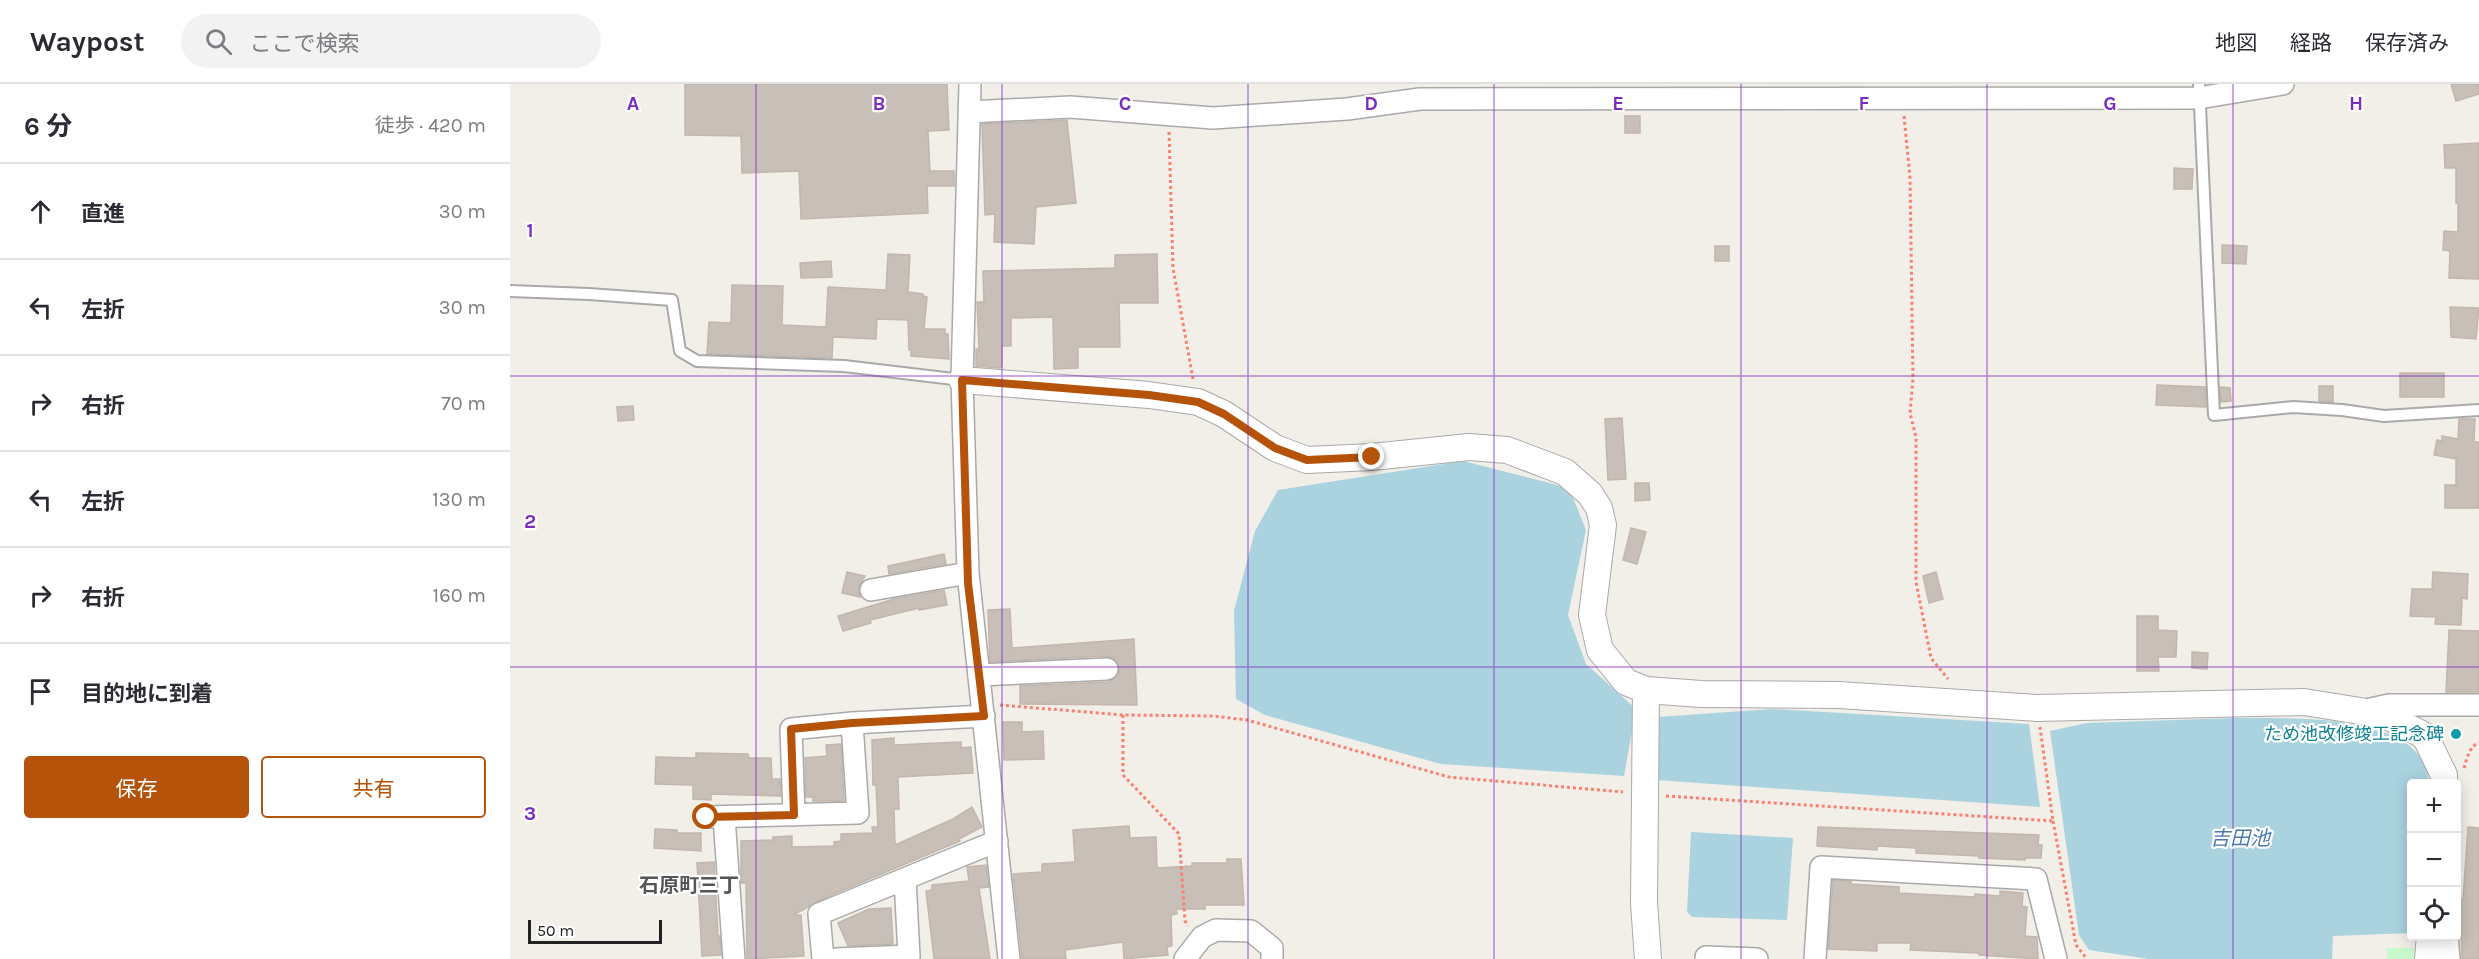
<!DOCTYPE html>
<html lang="ja">
<head>
<meta charset="utf-8">
<style>
  body { margin:0; font-family:Karla,"Noto Sans JP",sans-serif; background:#f2f2f3; color:#2b2b33 }
  .controls { position:absolute; right:18px; bottom:18px; display:grid; overflow:hidden; border-radius:6px; box-shadow:0 3px 15px #0003 }
  .controls button { width:54px; height:54px; display:grid; place-items:center; padding:0; border:0; border-bottom:2px solid #e1e1e2; background:#fff; color:#2b2b33; font:30px sans-serif }
  .scale { position:absolute; left:18px; bottom:15px; width:134px; box-sizing:border-box; padding-left:6px; border:3px solid #222; border-top:0; font-size:16px; line-height:21px; white-space:nowrap; color:#222; -webkit-text-stroke:4px #fff; paint-order:stroke }
  .stop { position:absolute; width:18px; height:18px; margin:-14px; border:4px solid #b45309; border-radius:50%; background:#fff }
  .stop.end { background:#b45309; border-color:#fff; box-shadow:0 2px 6px #0008 }
  .list { margin:0; padding:0; list-style:none }
  h2 { display:flex; justify-content:space-between; align-items:center; height:78px; margin:0; padding:0 24px; font-size:26px }
  h2 small { font-size:20px; font-weight:400; color:#7c7c81 }
  .list li { display:grid; grid-template-columns:39px 1fr auto; gap:18px; align-items:center; box-sizing:border-box; height:96px; padding:0 24px; border-top:2px solid #e1e1e2 }
  .list b { display:block; font-size:22px; white-space:nowrap }
  .list em { font-size:20px; font-style:normal; color:#7c7c81 }
  .actions { display:flex; gap:12px; padding:18px 24px }
  .actions a { flex:1; padding:14px 0; border:2px solid #b45309; border-radius:6px; text-align:center; font-size:21px; color:#b45309 }
  .actions .main { background:#b45309; color:#fff }
  .icon { flex:none; width:33px; height:33px; fill:none; stroke:currentColor; stroke-width:2; stroke-linecap:round; stroke-linejoin:round }
  .map { position:relative; flex:none; width:1969px; height:875px; overflow:hidden }
  header { display:flex; align-items:center; gap:36px; box-sizing:border-box; height:84px; padding:0 30px; background:#fff; border-bottom:2px solid #e1e1e2 }
  header strong { font-size:28px }
  nav { display:flex; gap:33px; margin-inline-start:auto; font-size:21px }
  .search { width:420px; height:54px; background:#f2f2f3; display:flex; align-items:center; gap:15px; box-sizing:border-box; padding:0 21px; border-radius:33px; color:#7c7c81; font-size:22px }
  main { display:flex }
  aside { flex:1; background:#fff }
  .map>svg:first-child { display:block }
  .park { fill:#c8facc }
  .water { fill:#aad3df }
  .building { fill:#c7bfb8; stroke:#c4b6ab; stroke-width:1.5 }
  .lines { fill:none; stroke-linecap:round; stroke-linejoin:round }
  .service-casing { stroke:#a9a9a9; stroke-width:14 }
  .minor-casing { stroke:#a9a9a9; stroke-width:24 }
  .tertiary-casing { stroke:#a9a9a9; stroke-width:28 }
  .path { stroke:#fa8072; stroke-width:3; stroke-dasharray:3 3; stroke-linecap:butt }
  .service { stroke:#fff; stroke-width:10 }
  .minor { stroke:#fff; stroke-width:21 }
  .tertiary { stroke:#fff; stroke-width:26 }
  .route { stroke:#b45309; stroke-width:8 }
  .grid { fill:none; stroke:#7b2cbf; stroke-width:1.5; stroke-opacity:0.55 }
  .culture-dot { fill:#0f9aa8; stroke:#fff; stroke-width:2 }
  .labels { text-anchor:middle; dominant-baseline:central; stroke-width:4.5; stroke-linejoin:round; paint-order:stroke }
  .culture-label { font-size:18px; fill:#0d838f; stroke:#fff; text-anchor:end }
  .water-label { font-size:20px; font-style:italic; fill:#4a7aab; stroke:#fff }
  .neighbourhood-label { font-size:20px; font-weight:bold; fill:#555; stroke:#fff }
  .grid-label { font-size:20px; text-anchor:middle; font-weight:bold; fill:#7b2cbf; stroke:#fff; stroke-width:4.5; stroke-linejoin:round; paint-order:stroke }
</style>
</head>
<body>
<header>
<strong>Waypost</strong>
<div class="search"><svg class="icon" aria-label="search" viewBox="0 0 24 24"><circle cx="10" cy="10" r="6"/><path d="M15 15l6 6"/></svg>ここで検索</div>
<nav><a>地図</a><a>経路</a><a>保存済み</a></nav>
</header>
<main>
<aside>
<h2>6 分<small>徒歩 · 420 m</small></h2>
<ul class="list">
<li><svg class="icon" aria-label="ahead" viewBox="0 0 24 24"><path d="M12 20V5M6 11l6-6 6 6"/></svg><div><b>直進</b></div><em>30 m</em></li>
<li><svg class="icon" aria-label="left" viewBox="0 0 24 24"><path d="M17 20v-9H6M10 6l-5 5 5 5"/></svg><div><b>左折</b></div><em>30 m</em></li>
<li><svg class="icon" aria-label="right" viewBox="0 0 24 24"><path d="M7 20v-9h11M14 6l5 5-5 5"/></svg><div><b>右折</b></div><em>70 m</em></li>
<li><svg class="icon" aria-label="left" viewBox="0 0 24 24"><path d="M17 20v-9H6M10 6l-5 5 5 5"/></svg><div><b>左折</b></div><em>130 m</em></li>
<li><svg class="icon" aria-label="right" viewBox="0 0 24 24"><path d="M7 20v-9h11M14 6l5 5-5 5"/></svg><div><b>右折</b></div><em>160 m</em></li>
<li><svg class="icon" aria-label="arrive" viewBox="0 0 24 24"><path d="M6 21V4h12l-3 4 3 4H6"/></svg><div><b>目的地に到着</b></div></li>
</ul>
<div class="actions"><a class="main">保存</a><a>共有</a></div>
</aside>
<div class="map">
<svg width="1969" height="875" viewBox="0 0 1969 875">
  <rect width="100%" height="100%" fill="#f2efe9"/>
  <!-- park -->
  <path class="park" d="M 1877,864 L 1904,864 L 1903,875 L 1877,875 Z"/>
  <!-- water -->
  <path class="water" d="M 953,377 L 1059,404 L 1076,446 L 1058,531 L 1076,580 L 1126,625 L 1114,692 L 931,680 L 755,631 L 726,615 L 724,527 L 745,447 L 768,406 Z
    M 1262,625 L 1519,640 L 1530,723 L 1146,696 L 1147,633 Z
    M 1724,634 C 1775,635 1916,626 1919,699 L 1902,700 L 1901,849 L 1823,852 L 1822,875 L 1639,875 L 1579,866 L 1569,851 L 1540,647 L 1577,639 Z
    M 1181,748 L 1283,754 L 1277,836 L 1182,833 L 1177,828 Z"/>
  <!-- building -->
  <path class="building" d="M 175,0 L 437,0 L 439,46 L 418,47 L 420,87 L 444,87 L 444,102 L 417,102 L 418,129 L 291,135 L 289,87 L 232,89 L 231,52 L 175,51 Z
    M 1941,0 L 1969,0 L 1969,10 L 1946,17 Z
    M 1115,32 L 1130,32 L 1130,49 L 1115,49 Z
    M 557,36 L 566,119 L 526,123 L 524,160 L 484,158 L 485,130 L 475,131 L 472,40 Z
    M 1969,59 L 1969,195 L 1939,194 L 1940,167 L 1933,166 L 1934,147 L 1948,148 L 1948,119 L 1946,119 L 1946,84 L 1935,84 L 1934,61 Z
    M 1664,84 L 1683,85 L 1682,105 L 1664,105 Z
    M 1712,161 L 1737,162 L 1736,180 L 1712,179 Z
    M 1205,162 L 1219,162 L 1219,177 L 1205,177 Z
    M 378,170 L 400,171 L 398,208 L 413,210 L 413,212 L 417,213 L 414,245 L 435,245 L 435,250 L 438,250 L 439,275 L 401,272 L 401,266 L 399,266 L 398,236 L 367,235 L 366,255 L 323,253 L 322,274 L 197,270 L 199,238 L 221,239 L 222,201 L 273,202 L 272,241 L 316,243 L 318,203 L 376,206 Z
    M 647,170 L 648,219 L 609,219 L 610,263 L 568,263 L 568,284 L 544,285 L 543,233 L 501,234 L 501,262 L 492,262 L 492,282 L 490,284 L 466,282 L 466,265 L 469,265 L 467,218 L 474,218 L 473,187 L 605,184 L 605,171 Z
    M 321,177 L 322,193 L 291,194 L 290,179 Z
    M 1940,223 L 1969,224 L 1966,255 L 1941,253 Z
    M 1890,289 L 1934,289 L 1934,313 L 1890,313 Z
    M 1647,301 L 1695,303 L 1696,323 L 1646,321 Z
    M 1809,302 L 1823,302 L 1823,318 L 1809,317 Z
    M 1710,303 L 1720,304 L 1721,317 L 1711,318 Z
    M 123,322 L 124,336 L 108,337 L 107,323 Z
    M 1112,334 L 1116,395 L 1098,396 L 1095,335 Z
    M 1949,335 L 1965,335 L 1964,358 L 1969,358 L 1969,424 L 1935,424 L 1935,401 L 1946,401 L 1946,375 L 1924,371 L 1927,356 L 1932,357 L 1932,352 L 1948,355 Z
    M 1125,399 L 1139,399 L 1140,416 L 1125,417 Z
    M 1121,444 L 1136,448 L 1127,480 L 1113,476 Z
    M 434,470 L 436,480 L 379,490 L 378,482 Z
    M 337,488 L 355,492 L 349,502 L 350,513 L 332,509 Z
    M 1426,488 L 1433,515 L 1419,519 L 1413,492 Z
    M 1923,488 L 1958,490 L 1957,515 L 1952,514 L 1951,541 L 1925,540 L 1926,533 L 1900,532 L 1902,505 L 1922,505 Z
    M 434,506 L 437,521 L 409,526 L 409,524 L 360,536 L 361,539 L 333,547 L 328,532 L 384,515 Z
    M 500,525 L 502,564 L 624,555 L 627,621 L 510,620 L 510,602 L 598,598 L 608,591 L 610,584 L 603,574 L 596,572 L 480,578 L 478,526 Z
    M 1627,532 L 1648,532 L 1648,546 L 1667,547 L 1666,573 L 1648,573 L 1649,587 L 1627,587 Z
    M 1939,546 L 1969,547 L 1969,608 L 1936,608 Z
    M 1682,568 L 1698,569 L 1697,585 L 1682,584 Z
    M 493,638 L 512,638 L 512,648 L 533,647 L 534,675 L 494,676 Z
    M 384,654 L 384,661 L 451,658 L 451,664 L 461,663 L 463,689 L 388,693 L 389,725 L 384,725 L 385,761 L 443,735 L 462,723 L 472,743 L 449,755 L 450,757 L 321,811 L 283,831 L 291,831 L 294,872 L 237,875 L 236,799 L 231,799 L 231,757 L 263,756 L 263,753 L 282,752 L 282,763 L 324,762 L 324,758 L 331,757 L 331,750 L 363,749 L 362,743 L 368,743 L 366,701 L 363,701 L 362,656 Z
    M 331,660 L 334,717 L 303,717 L 303,713 L 296,713 L 295,674 L 317,672 L 316,661 Z
    M 186,669 L 238,670 L 239,674 L 261,674 L 262,695 L 270,695 L 271,712 L 201,710 L 201,716 L 183,715 L 183,701 L 145,700 L 146,673 L 186,674 Z
    M 619,742 L 620,754 L 646,753 L 647,784 L 682,782 L 682,779 L 717,779 L 717,775 L 731,775 L 734,821 L 695,821 L 695,825 L 666,825 L 667,830 L 661,831 L 662,862 L 657,863 L 658,871 L 614,875 L 613,858 L 555,866 L 556,875 L 512,875 L 503,790 L 532,788 L 532,780 L 565,778 L 563,746 Z
    M 1308,743 L 1529,751 L 1528,761 L 1532,761 L 1531,774 L 1515,774 L 1515,776 L 1469,774 L 1469,772 L 1406,769 L 1406,764 L 1367,762 L 1367,766 L 1307,762 Z
    M 1958,743 L 1969,744 L 1969,875 L 1952,875 L 1950,815 L 1953,815 Z
    M 145,745 L 167,746 L 167,749 L 191,749 L 191,767 L 144,764 Z
    M 204,778 L 208,852 L 210,852 L 211,871 L 192,872 L 187,779 Z
    M 476,781 L 479,803 L 469,804 L 480,875 L 424,875 L 416,807 L 422,806 L 422,801 L 459,797 L 457,783 Z
    M 1323,796 L 1341,797 L 1341,800 L 1389,803 L 1389,809 L 1465,813 L 1465,810 L 1490,812 L 1490,807 L 1513,809 L 1512,822 L 1517,823 L 1515,852 L 1527,853 L 1528,875 L 1469,871 L 1469,869 L 1400,866 L 1401,859 L 1367,859 L 1367,867 L 1318,865 Z
    M 381,824 L 383,860 L 338,862 L 328,839 L 359,825 Z"/>
  <g class="lines">
    <defs>
      <path id="service" d="M 1689,0 L 1704,331 L 1783,323 L 1832,326 L 1874,332 L 1969,326
        M 0,207 L 79,210 L 162,216 L 170,267 L 187,277 L 334,282 L 452,296"/>
      <path id="minor" d="M 460,0 L 452,296 L 458,489 L 499,875
        M 460,28 L 560,23 L 703,34 L 837,25 L 910,15 L 1689,14 L 1773,0
        M 361,506 L 458,489
        M 469,591 L 597,585
        M 1856,626 L 1879,621 L 1969,621
        M 284,731 L 281,645 L 342,639 L 474,632
        M 196,733 L 348,729 L 342,639
        M 214,733 L 224,875
        M 1937,852 L 1939,875
        M 313,875 L 309,830 L 487,757
        M 326,875 L 399,872 L 395,795
        M 675,875 L 692,853 L 706,846 L 741,847 L 762,864 L 762,875
        M 1196,875 L 1196,873 L 1247,875
        M 1305,875 L 1311,783 L 1526,795 L 1546,875"/>
      <path id="tertiary" d="M 452,296 L 639,311 L 688,318 L 714,330 L 765,364 L 797,376 L 862,373 L 959,363 L 997,366 L 1055,388 L 1080,410 L 1089,424 L 1093,441 L 1082,531 L 1090,566 L 1116,598 L 1136,606 L 1191,610 L 1329,611 L 1527,624 L 1794,618 L 1875,631 L 1915,652 L 1934,691 L 1934,700
        M 1136,606 L 1134,819 L 1138,875
        M 1918,875 L 1920,852"/>
    </defs>
    <!-- service casing -->
    <use href="#service" class="service-casing"/>
    <!-- minor casing -->
    <use href="#minor" class="minor-casing"/>
    <!-- tertiary casing -->
    <use href="#tertiary" class="tertiary-casing"/>
    <!-- path -->
    <path class="path" d="M 1394,32 L 1400,93 L 1403,295 L 1400,329 L 1406,353 L 1406,498 L 1421,574 L 1438,595
      M 659,48 L 663,184 L 683,295
      M 490,621 L 613,631 L 703,632 L 737,636 L 939,693 L 1113,708
      M 613,631 L 613,691 L 669,750 L 675,837 L 678,842
      M 1954,684 C 1957,675 1959,662 1969,659
      M 1156,712 L 1543,737 L 1530,643
      M 1543,737 L 1566,861 L 1577,875"/>
    <!-- service -->
    <use href="#service" class="service"/>
    <!-- minor -->
    <use href="#minor" class="minor"/>
    <!-- tertiary -->
    <use href="#tertiary" class="tertiary"/>
  </g>
  <g class="lines">
    <!-- route -->
    <path class="route" d="M 196,733 L 284,731 L 281,645 L 342,639 L 474,632 L 458,499 L 452,296 L 639,311 L 688,318 L 714,330 L 765,364 L 797,376 L 862,373"/>
  </g>
  <!-- grid -->
  <path class="grid" d="M 246,0 L 246,875M 492,0 L 492,875M 738,0 L 738,875M 984,0 L 984,875M 1231,0 L 1231,875M 1477,0 L 1477,875M 1723,0 L 1723,875M 0,292 L 1969,292M 0,583 L 1969,583"/>
  <!-- markers -->
  <circle class="culture-dot" cx="1946" cy="650" r="6"/>
  <g class="labels">
    <!-- culture labels -->
    <g class="culture-label">
      <text x="1934" y="650">ため池改修竣工記念碑</text>
    </g>
    <!-- water labels -->
    <g class="water-label">
      <text x="1730" y="754">吉田池</text>
    </g>
    <!-- neighbourhood labels -->
    <g class="neighbourhood-label">
      <text x="179" y="801">石原町三丁</text>
    </g>
  </g>
  <g class="grid-label">
    <text x="123" y="26">A</text>
    <text x="369" y="26">B</text>
    <text x="615" y="26">C</text>
    <text x="861" y="26">D</text>
    <text x="1108" y="26">E</text>
    <text x="1354" y="26">F</text>
    <text x="1600" y="26">G</text>
    <text x="1846" y="26">H</text>
    <text x="20" y="153">1</text>
    <text x="20" y="444">2</text>
    <text x="20" y="736">3</text>
  </g>
</svg>
<div class="controls">
<button>+</button>
<button>−</button>
<button><svg class="icon" aria-label="locate" viewBox="0 0 24 24"><circle cx="12" cy="12" r="6"/><path d="M12 2v4M12 18v4M2 12h4M18 12h4"/></svg></button>
</div>
<div class="scale">50 m</div>
<div class="stop" style="left:196px;top:733px"></div>
<div class="stop end" style="left:862px;top:373px"></div>
</div>
</main>
</body>
</html>
